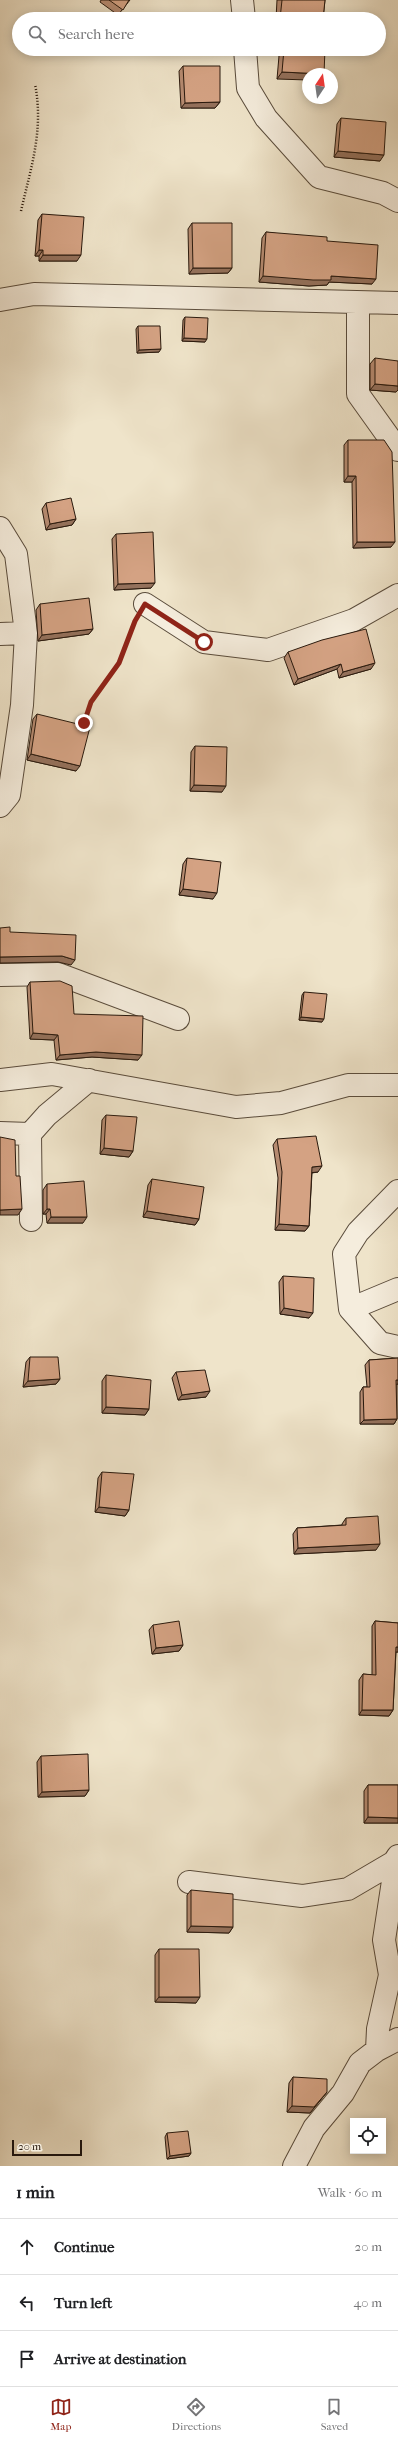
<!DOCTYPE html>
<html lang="en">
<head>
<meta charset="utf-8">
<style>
  body { margin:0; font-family:"IM FELL French Canon",serif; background:#f6f6f6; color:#202124 }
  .controls { position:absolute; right:12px; bottom:12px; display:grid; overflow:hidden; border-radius:0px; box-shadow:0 2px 10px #0003 }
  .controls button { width:36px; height:36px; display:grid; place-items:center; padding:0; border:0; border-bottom:1px solid #e0e0e0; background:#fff; color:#202124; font:20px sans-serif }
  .compass { position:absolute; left:302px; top:68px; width:36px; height:36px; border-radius:50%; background:#fff; box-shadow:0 2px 10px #0003; rotate:13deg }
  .scale { position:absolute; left:12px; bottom:10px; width:70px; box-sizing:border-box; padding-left:4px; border:2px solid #29190d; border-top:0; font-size:11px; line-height:14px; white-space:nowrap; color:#29190d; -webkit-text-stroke:3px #f5eddd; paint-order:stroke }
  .stop { position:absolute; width:12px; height:12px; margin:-9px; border:3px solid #8f2418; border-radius:50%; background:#fff }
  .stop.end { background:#8f2418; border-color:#fff; box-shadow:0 1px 4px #0008 }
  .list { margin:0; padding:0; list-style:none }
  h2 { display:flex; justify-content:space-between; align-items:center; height:52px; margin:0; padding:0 16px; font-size:17px }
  h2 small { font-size:13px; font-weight:400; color:#757577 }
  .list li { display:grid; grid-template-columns:26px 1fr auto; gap:12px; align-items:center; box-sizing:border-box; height:56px; padding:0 16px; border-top:1px solid #e0e0e0 }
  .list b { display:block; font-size:15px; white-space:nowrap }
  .list em { font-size:13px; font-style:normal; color:#757577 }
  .icon { flex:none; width:22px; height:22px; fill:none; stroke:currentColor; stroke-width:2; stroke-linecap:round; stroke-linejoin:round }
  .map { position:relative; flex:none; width:398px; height:2166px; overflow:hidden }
  .search { position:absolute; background:#fff; box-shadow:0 2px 10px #0003; left:12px; right:12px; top:12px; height:44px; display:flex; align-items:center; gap:10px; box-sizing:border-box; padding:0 14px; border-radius:22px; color:#757577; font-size:15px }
  .sheet { height:220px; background:#fff }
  nav { display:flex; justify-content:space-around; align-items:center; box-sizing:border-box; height:56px; border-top:1px solid #e0e0e0; background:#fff; font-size:11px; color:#757577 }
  nav a { display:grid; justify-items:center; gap:2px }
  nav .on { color:#8f2418 }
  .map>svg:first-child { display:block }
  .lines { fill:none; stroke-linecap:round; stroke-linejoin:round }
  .minor-casing { stroke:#5a4c3c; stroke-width:24 }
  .path { stroke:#29190d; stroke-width:2.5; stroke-dasharray:1 2; stroke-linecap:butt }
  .minor { stroke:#f5eddd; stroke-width:22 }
  .wall { fill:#b68b71; stroke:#29190d }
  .shaded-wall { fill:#94715c; stroke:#29190d }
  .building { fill:#d4a283; stroke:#29190d }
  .route { stroke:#8f2418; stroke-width:5 }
</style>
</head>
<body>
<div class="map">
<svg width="398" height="2166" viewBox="0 0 398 2166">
  <rect width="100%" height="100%" fill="#efe4ca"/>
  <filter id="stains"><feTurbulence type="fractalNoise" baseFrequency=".005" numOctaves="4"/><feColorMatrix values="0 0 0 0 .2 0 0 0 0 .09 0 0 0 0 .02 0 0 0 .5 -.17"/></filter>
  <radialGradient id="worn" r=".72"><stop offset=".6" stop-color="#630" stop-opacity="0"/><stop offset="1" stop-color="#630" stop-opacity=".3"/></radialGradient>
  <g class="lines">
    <defs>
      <path id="minor" d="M 242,0 L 244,19
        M 245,49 L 248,88 L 266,118 L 319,177 L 383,193 L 398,201
        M 0,300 L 34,294 L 398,303
        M 358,304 L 358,394 L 398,450
        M 0,528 L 16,554 L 26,633 L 22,705 L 9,795 L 0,806
        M 145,604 L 204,642 L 268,650 L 354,620 L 398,595
        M 0,634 L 26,633
        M 0,975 L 58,974 L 178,1019
        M 0,1080 L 52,1074 L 236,1107 L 281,1103 L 348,1085 L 398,1085
        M 0,1133 L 30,1134
        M 398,1191 L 358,1232 L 344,1254 L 350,1309 L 380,1343 L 398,1347
        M 31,1220 L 30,1134 L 47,1115 L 89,1080
        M 350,1309 L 398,1289
        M 189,1882 L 302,1896 L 348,1889 L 394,1862 L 398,1856
        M 377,2050 L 378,2029 L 390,1975 L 384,1940 L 393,1881 L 394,1862
        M 294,2166 L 314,2128 L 343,2093 L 360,2063 L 377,2050 L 398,2039"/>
    </defs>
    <!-- minor casing -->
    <use href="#minor" class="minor-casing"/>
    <!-- path -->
    <path class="path" d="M 21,211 C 31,167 44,130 35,84
      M 84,723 L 91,702 L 119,663 L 134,624"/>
    <!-- minor -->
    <use href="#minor" class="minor"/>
  </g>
  <!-- wall -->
  <path class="wall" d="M 101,0 L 130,0 L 118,15 L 100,2 Z
    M 277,0 L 325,0 L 323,19 L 276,19 Z
    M 273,49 L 325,49 L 277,79 L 279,56 L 273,51 Z
    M 183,66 L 220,102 L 215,108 L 181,108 L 179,71 Z
    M 341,118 L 380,161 L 334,157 L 337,124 Z
    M 42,214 L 77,261 L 39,261 L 39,256 L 35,256 L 38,220 Z
    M 192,223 L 232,268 L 228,273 L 189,274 L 188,229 Z
    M 266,232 L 327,241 L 372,284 L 329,282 L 327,285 L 309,286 L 259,282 L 262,238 Z
    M 185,317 L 205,342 L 182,341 L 183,320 Z
    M 138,326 L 159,352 L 137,353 L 136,329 Z
    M 375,358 L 396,392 L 370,390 L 370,364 Z
    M 348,440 L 391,547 L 353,548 L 352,482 L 344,482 L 344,445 Z
    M 46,503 L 76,519 L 72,525 L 46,530 L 42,509 Z
    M 116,534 L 151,588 L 114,590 L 112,539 Z
    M 40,604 L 93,629 L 89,634 L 38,641 L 36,610 Z
    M 288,652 L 371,669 L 339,678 L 337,669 L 294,685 L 284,658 Z
    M 37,714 L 76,771 L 27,760 L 33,719 Z
    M 195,746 L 222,792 L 190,791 L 191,752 Z
    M 187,858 L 213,899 L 179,895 L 183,864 Z
    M 30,982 L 74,1014 L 138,1060 L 92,1057 L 56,1060 L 54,1040 L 30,1039 L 27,987 Z
    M 304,992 L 322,1022 L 299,1020 L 302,995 Z
    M 106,1115 L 133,1151 L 129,1157 L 100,1154 L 102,1120 Z
    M 277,1139 L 318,1172 L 312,1173 L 309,1226 L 305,1231 L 275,1230 L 278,1178 L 273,1145 Z
    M 152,1179 L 199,1219 L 195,1225 L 143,1217 L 148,1185 Z
    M 47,1184 L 83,1223 L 47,1223 L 46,1214 L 43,1214 L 43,1190 Z
    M 283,1276 L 309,1318 L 280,1314 L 279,1282 Z
    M 30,1357 L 60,1379 L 56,1384 L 23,1387 L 26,1362 Z
    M 398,1358 L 398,1384 L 397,1384 L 397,1419 L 394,1424 L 360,1424 L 360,1392 L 363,1387 L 367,1387 L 365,1365 L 369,1360 Z
    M 176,1372 L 206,1397 L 178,1400 L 172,1378 Z
    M 106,1375 L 149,1409 L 145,1415 L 102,1413 L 102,1381 Z
    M 102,1472 L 129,1510 L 125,1516 L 95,1512 L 98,1478 Z
    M 346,1518 L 376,1550 L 294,1554 L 293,1534 L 297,1528 L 342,1525 L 342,1524 Z
    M 375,1621 L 398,1623 L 398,1652 L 396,1652 L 393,1710 L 389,1716 L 359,1715 L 359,1680 L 363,1674 L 372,1675 L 372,1626 Z
    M 153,1625 L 183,1645 L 179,1651 L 152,1654 L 149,1630 Z
    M 41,1756 L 89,1790 L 85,1796 L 38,1797 L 37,1762 Z
    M 368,1785 L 398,1785 L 398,1823 L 364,1823 L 364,1791 Z
    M 191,1890 L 233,1927 L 229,1933 L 187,1932 L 187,1895 Z
    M 159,1949 L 196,2003 L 155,2002 L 155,1955 Z
    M 293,2077 L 327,2092 L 310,2113 L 287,2112 L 289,2083 Z
    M 167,2133 L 191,2153 L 189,2156 L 167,2159 L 165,2137 Z"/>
  <!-- shaded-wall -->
  <path class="shaded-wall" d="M 282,72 L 321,74 L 308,74 L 308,80 L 277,79 Z
    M 220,102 L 215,108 L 181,108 L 185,103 Z
    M 338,151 L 384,155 L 380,161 L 334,157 Z
    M 39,250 L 43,250 L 39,256 L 35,256 Z
    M 43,255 L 81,255 L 77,261 L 39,261 Z
    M 193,268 L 232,268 L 228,273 L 189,274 Z
    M 263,276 L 331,276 L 376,279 L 372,284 L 329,282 L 327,285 L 309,286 L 259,282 Z
    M 184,338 L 207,339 L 205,342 L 182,341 Z
    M 161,349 L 159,352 L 137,353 L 139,350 Z
    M 375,384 L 398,386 L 398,390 L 396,392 L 370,390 Z
    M 348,476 L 356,476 L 352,482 L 344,482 Z
    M 76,519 L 72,525 L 46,530 L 50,524 Z
    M 357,542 L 395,542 L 391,547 L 353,548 Z
    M 155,583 L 151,588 L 114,590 L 118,584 Z
    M 93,629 L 89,634 L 38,641 L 42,635 Z
    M 375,663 L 371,669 L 339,678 L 343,672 Z
    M 341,664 L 337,669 L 294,685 L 298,679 Z
    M 31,754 L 80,766 L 76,771 L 27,760 Z
    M 194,785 L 226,786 L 222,792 L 190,791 Z
    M 183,889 L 217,893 L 213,899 L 179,895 Z
    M 62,956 L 75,960 L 71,965 L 58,962 L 0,963 L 0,957 Z
    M 301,1017 L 324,1019 L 322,1022 L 299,1020 Z
    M 33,1033 L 58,1035 L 54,1040 L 30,1039 Z
    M 96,1052 L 142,1055 L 138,1060 L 92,1057 L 56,1060 L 60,1055 Z
    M 104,1148 L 133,1151 L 129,1157 L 100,1154 Z
    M 322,1166 L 318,1172 L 308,1173 L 312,1167 Z
    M 22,1209 L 18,1215 L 0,1215 L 0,1210 Z
    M 47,1209 L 50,1209 L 46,1214 L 43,1214 Z
    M 147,1211 L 199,1219 L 195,1225 L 143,1217 Z
    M 51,1217 L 87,1217 L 83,1223 L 47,1223 Z
    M 279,1224 L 309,1226 L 305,1231 L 275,1230 Z
    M 284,1308 L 313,1313 L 309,1318 L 280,1314 Z
    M 60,1379 L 56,1384 L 23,1387 L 28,1381 Z
    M 396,1380 L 398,1380 L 398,1384 L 393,1385 Z
    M 210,1391 L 206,1397 L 178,1400 L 182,1395 Z
    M 106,1407 L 149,1409 L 145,1415 L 102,1413 Z
    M 397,1419 L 394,1424 L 360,1424 L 364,1420 Z
    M 99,1507 L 129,1510 L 125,1516 L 95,1512 Z
    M 380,1544 L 376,1550 L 294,1554 L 298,1548 Z
    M 183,1645 L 179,1651 L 152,1654 L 156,1648 Z
    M 396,1647 L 398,1647 L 398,1652 L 392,1652 Z
    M 362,1710 L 393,1710 L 389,1716 L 359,1715 Z
    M 89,1790 L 85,1796 L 38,1797 L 42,1792 Z
    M 368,1817 L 398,1818 L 398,1823 L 364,1823 Z
    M 191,1926 L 233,1927 L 229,1933 L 187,1932 Z
    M 159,1997 L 200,1997 L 196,2003 L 155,2002 Z
    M 327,2092 L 310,2113 L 287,2112 L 292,2106 Z
    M 191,2153 L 189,2156 L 167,2159 L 170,2156 Z"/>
  <!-- building -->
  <path class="building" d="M 109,0 L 129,0 L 123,10 Z
    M 282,0 L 325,0 L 323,19 L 280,19 Z
    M 284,49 L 325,49 L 324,74 L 282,72 Z
    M 183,66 L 220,66 L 220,102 L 185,103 Z
    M 341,118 L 386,122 L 384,155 L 338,151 Z
    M 42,214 L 84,217 L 81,255 L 43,255 L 43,250 L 39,250 Z
    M 192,223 L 232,223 L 232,268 L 193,268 Z
    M 266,232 L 327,237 L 327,241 L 378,245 L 376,279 L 331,276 L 331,280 L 313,280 L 263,276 Z
    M 185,317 L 208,318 L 207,339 L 184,338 Z
    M 138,326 L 160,326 L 161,349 L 139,350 Z
    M 375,358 L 398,361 L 398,386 L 375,384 Z
    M 348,440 L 384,440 L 392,452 L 395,542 L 357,542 L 356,476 L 348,476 Z
    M 71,498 L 76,519 L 50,524 L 46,503 Z
    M 153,532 L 155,583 L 118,584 L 116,534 Z
    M 89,598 L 93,629 L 42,635 L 40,604 Z
    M 366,629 L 375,663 L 343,672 L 341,664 L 298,679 L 288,652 L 322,640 Z
    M 37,714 L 90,727 L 80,766 L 31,754 Z
    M 195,746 L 227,747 L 226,786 L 194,785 Z
    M 187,858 L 221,862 L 217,893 L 183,889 Z
    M 10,927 L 10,932 L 76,935 L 75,960 L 62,956 L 0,957 L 0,928 Z
    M 60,981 L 72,986 L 74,1014 L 143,1016 L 142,1055 L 96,1052 L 60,1055 L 58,1035 L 33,1033 L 30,982 Z
    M 304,992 L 327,994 L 324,1019 L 301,1017 Z
    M 106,1115 L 137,1117 L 133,1151 L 104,1148 Z
    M 316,1136 L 322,1166 L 312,1167 L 309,1226 L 279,1224 L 282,1172 L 277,1139 Z
    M 0,1137 L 15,1140 L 16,1176 L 20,1176 L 22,1209 L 0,1210 Z
    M 152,1179 L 204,1187 L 199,1219 L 147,1211 Z
    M 84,1181 L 87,1217 L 51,1217 L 50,1209 L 47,1209 L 47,1184 Z
    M 283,1276 L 314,1278 L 313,1313 L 284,1308 Z
    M 30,1357 L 58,1357 L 60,1379 L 28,1381 Z
    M 398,1358 L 398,1380 L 396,1380 L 397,1419 L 364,1420 L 363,1387 L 370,1387 L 369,1360 Z
    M 205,1370 L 210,1391 L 182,1395 L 176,1372 Z
    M 106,1375 L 151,1380 L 149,1409 L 106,1407 Z
    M 102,1472 L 134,1474 L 129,1510 L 99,1507 Z
    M 378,1516 L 380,1544 L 298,1548 L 297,1528 L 346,1525 L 346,1518 Z
    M 179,1621 L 183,1645 L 156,1648 L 153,1625 Z
    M 375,1621 L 398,1623 L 398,1647 L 396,1647 L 393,1710 L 362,1710 L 363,1674 L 376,1675 Z
    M 88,1754 L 89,1790 L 42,1792 L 41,1756 Z
    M 368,1785 L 398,1785 L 398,1818 L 368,1817 Z
    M 191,1890 L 233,1894 L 233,1927 L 191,1926 Z
    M 159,1949 L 199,1949 L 200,1997 L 159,1997 Z
    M 293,2077 L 327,2079 L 327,2092 L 314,2107 L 292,2106 Z
    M 188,2131 L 191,2153 L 170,2156 L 167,2133 Z"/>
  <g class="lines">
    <!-- route -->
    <path class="route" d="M 84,723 L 91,702 L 119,663 L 135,621 L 145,604 L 204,642"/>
  </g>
  <rect width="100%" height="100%" filter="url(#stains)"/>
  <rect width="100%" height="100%" fill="url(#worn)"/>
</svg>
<div class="controls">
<button><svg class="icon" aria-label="locate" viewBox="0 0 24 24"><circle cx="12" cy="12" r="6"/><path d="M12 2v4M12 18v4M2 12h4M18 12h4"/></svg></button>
</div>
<svg class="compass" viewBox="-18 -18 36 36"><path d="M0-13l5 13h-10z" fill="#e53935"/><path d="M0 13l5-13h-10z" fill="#757577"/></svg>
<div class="scale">20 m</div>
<div class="stop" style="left:204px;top:642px"></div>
<div class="stop end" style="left:84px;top:723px"></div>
<div class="search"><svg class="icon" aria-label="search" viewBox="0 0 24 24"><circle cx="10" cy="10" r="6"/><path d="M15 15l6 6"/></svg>Search here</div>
</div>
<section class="sheet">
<h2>1 min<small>Walk · 60 m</small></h2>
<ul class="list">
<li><svg class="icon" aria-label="ahead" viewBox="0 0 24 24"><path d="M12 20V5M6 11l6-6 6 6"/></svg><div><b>Continue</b></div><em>20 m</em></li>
<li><svg class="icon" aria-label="left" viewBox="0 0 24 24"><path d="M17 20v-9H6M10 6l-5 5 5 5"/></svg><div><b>Turn left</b></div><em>40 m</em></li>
<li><svg class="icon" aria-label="arrive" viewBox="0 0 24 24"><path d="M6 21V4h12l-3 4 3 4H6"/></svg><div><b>Arrive at destination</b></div></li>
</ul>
</section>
<nav>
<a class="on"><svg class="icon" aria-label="map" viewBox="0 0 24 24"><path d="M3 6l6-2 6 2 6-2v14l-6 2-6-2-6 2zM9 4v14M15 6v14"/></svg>Map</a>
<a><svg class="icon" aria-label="directions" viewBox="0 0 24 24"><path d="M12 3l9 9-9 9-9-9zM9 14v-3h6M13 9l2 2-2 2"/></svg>Directions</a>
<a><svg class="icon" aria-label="saved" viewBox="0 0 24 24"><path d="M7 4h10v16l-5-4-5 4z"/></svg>Saved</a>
</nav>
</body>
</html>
